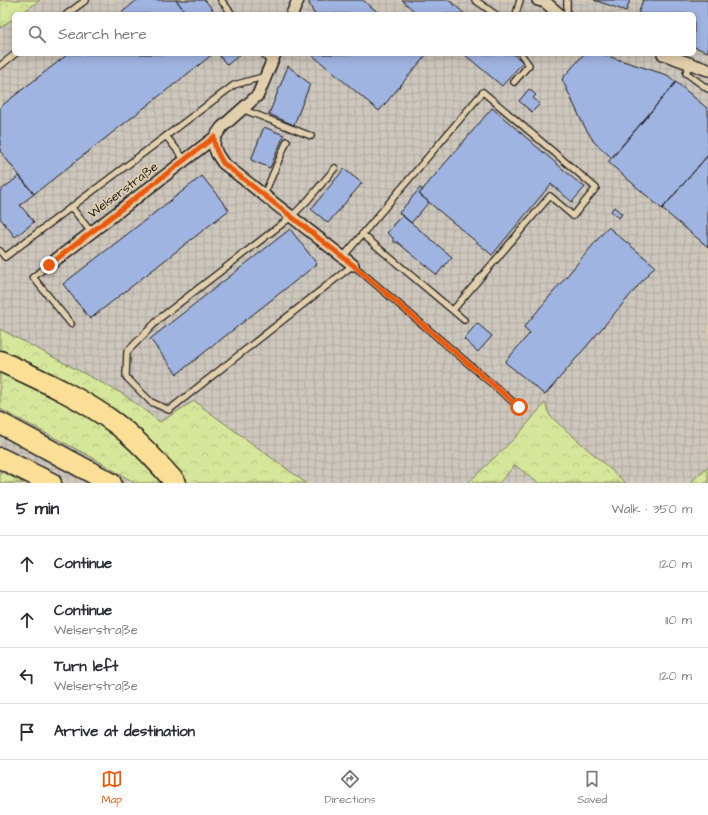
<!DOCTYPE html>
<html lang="en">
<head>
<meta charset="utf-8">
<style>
  body { margin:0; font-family:"Architects Daughter",sans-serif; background:#f7f7f7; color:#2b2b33 }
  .stop { position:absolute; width:12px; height:12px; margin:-9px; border:3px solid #ea580c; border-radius:50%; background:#fff }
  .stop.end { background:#ea580c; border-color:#fff; box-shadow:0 1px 4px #0008 }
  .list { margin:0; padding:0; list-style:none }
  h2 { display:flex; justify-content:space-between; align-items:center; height:52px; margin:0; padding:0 16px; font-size:17px }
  h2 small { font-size:13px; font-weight:400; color:#7c7c81 }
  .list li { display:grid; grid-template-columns:26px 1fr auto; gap:12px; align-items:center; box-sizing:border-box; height:56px; padding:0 16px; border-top:1px solid #e1e1e2 }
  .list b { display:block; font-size:15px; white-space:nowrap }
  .list p { margin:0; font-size:13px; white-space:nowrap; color:#7c7c81 }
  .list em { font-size:13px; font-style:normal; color:#7c7c81 }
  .icon { flex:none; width:22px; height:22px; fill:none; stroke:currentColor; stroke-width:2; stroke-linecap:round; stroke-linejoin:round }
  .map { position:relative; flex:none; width:708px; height:483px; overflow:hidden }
  .search { position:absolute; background:#fff; box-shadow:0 2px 10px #0003; left:12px; right:12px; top:12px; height:44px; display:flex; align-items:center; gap:10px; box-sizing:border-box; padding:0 14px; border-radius:6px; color:#7c7c81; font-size:15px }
  .sheet { height:276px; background:#fff }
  nav { display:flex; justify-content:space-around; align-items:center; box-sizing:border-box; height:56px; border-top:1px solid #e1e1e2; background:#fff; font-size:11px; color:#7c7c81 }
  nav a { display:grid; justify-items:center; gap:2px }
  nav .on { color:#ea580c }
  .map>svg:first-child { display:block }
  .industrial { fill:url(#industrial-grid) }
  .forest { fill:url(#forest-crowns); stroke:#79815b }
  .building { fill:#a0b4e2; stroke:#1c1c1c }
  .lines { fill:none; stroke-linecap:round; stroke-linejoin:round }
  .lane-casing { stroke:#1c1c1c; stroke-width:8 }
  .street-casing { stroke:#1c1c1c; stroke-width:14 }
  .highway-casing { stroke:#1c1c1c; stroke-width:23 }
  .lane { stroke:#e2cfad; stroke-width:5.5 }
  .street { stroke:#e2cfad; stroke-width:11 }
  .highway { stroke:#fbdf96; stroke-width:20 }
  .route { stroke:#ea580c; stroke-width:5 }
  .labels { text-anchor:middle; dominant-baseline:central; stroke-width:3; stroke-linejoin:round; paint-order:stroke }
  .street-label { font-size:13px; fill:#1c1c1c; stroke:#e2cfad }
</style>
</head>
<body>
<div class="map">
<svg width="708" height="483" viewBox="0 0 708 483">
  <defs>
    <pattern id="industrial-grid" width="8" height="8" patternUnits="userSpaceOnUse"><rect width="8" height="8" fill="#cec7bd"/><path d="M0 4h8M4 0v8" fill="none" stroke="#b0aaa2"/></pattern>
    <pattern id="forest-crowns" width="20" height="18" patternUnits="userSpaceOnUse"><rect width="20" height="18" fill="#d6e69a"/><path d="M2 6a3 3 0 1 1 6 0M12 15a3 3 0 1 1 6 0" fill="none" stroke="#b7c584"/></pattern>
  </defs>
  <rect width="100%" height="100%" fill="#e2cfad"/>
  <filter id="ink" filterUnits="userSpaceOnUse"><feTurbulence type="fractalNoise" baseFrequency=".025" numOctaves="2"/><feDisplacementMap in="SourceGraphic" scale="8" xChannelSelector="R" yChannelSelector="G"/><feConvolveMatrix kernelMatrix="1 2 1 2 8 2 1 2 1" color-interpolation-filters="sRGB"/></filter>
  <g filter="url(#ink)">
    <!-- industrial -->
    <path class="industrial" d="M 40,0 L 708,0 L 708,483 L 0,483 L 0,28 L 14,18 L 14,54 L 694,54 L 694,14 L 20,14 Z"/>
    <!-- forest -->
    <path class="forest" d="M 0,0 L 40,0 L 20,14 L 14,14 L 14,18 L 0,28 Z
      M 0,329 L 123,394 L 160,422 L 194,401 L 306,483 L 186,483 L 163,458 L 0,352 Z
      M 0,368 L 97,418 L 169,483 L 135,483 L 95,459 L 0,409 Z
      M 545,403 L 550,416 L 626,483 L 538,483 L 515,465 L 499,483 L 468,483 L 517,436 Z
      M 708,466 L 708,483 L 690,483 Z
      M 0,471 L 24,483 L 0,483 Z"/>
    <!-- building -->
    <path class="building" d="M 137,0 L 176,0 L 187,14 L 120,14 Z
      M 176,0 L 205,0 L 216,14 L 187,14 Z
      M 311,0 L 363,0 L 380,14 L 314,14 L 309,3 Z
      M 402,0 L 449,0 L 465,14 L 417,14 Z
      M 594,0 L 630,0 L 626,11 Z
      M 643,0 L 708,0 L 708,52 L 694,47 L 694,14 L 638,14 Z
      M 68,54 L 213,54 L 34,194 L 0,151 L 0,107 Z
      M 218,54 L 241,54 L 227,65 Z
      M 311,54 L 427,54 L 379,111 Z
      M 464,54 L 513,54 L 523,62 L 502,86 Z
      M 584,54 L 601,54 L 667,75 L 676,82 L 612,158 L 594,142 L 583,124 L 562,79 Z
      M 288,66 L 310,84 L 294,125 L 269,114 Z
      M 676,82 L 708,109 L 708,155 L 662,209 L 608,162 Z
      M 529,89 L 536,95 L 533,98 L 540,104 L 532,112 L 519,101 Z
      M 492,108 L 580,184 L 585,187 L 572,202 L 551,184 L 492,255 L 419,194 Z
      M 264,127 L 284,135 L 270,168 L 251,160 Z
      M 708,155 L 708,247 L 662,209 Z
      M 344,169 L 362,183 L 328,223 L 311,209 Z
      M 19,176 L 34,194 L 20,205 L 34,222 L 15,237 L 0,218 L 0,191 Z
      M 202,176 L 229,210 L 90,319 L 63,284 Z
      M 420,188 L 423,190 L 419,194 L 429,202 L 411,223 L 399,213 Z
      M 614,207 L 622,214 L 619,218 L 611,211 Z
      M 402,215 L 452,257 L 445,265 L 445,267 L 443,267 L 437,275 L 397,242 L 393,242 L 393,238 L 387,233 L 393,226 L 393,224 L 395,223 Z
      M 608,227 L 655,266 L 545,395 L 505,362 L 530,333 L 524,327 Z
      M 290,229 L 317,264 L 177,374 L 150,339 Z
      M 477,323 L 492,336 L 478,352 L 464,339 Z"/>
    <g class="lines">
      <defs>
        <path id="lane" d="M 221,0 L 232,14
          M 475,0 L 495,14
          M 67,14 L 86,0
          M 516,14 L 520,0
          M 567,14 L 567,0
          M 264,54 L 271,63
          M 690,63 L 686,73 L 708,89
          M 0,66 L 15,54
          M 514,82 L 529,65 L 521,54
          M 242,109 L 311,136
          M 166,136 L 234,85 L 266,76
          M 335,168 L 308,200 L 291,217 L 160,318 L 127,352 L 126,377 L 151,402 L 169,410 L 353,265 L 519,407
          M 264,195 L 287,141
          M 72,208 L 91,232
          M 362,234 L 464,320
          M 0,251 L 5,257 L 166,136 L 185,160
          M 343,257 L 483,92 L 596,188 L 573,216 L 550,196 L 453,310
          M 49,265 L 33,277 L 71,324"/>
        <path id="street" d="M 538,0 L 545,2 L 559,14
          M 292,14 L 298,0
          M 275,54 L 258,95 L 222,127 L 215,137 L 214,146 L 217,154 L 223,163 L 353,265
          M 663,54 L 708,70
          M 49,265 L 215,137"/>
        <path id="highway" d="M 0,361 C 39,379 80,397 115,423 C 138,440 157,462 176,483
          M 0,423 L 111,483
          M 0,458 L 51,483"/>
      </defs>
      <!-- lane casing -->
      <use href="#lane" class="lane-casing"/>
      <!-- street casing -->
      <use href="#street" class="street-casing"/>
      <!-- highway casing -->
      <use href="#highway" class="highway-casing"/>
      <!-- lane -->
      <use href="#lane" class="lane"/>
      <!-- street -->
      <use href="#street" class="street"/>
      <!-- highway -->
      <use href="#highway" class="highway"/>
    </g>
  </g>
  <g class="lines" filter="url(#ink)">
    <!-- route -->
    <path class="route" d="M 49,265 L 214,137 C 214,148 218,154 223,163 L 353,265 L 519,407"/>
  </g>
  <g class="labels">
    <!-- street labels -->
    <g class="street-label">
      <text transform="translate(123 190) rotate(-37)">Welserstraße</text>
    </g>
  </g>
</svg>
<div class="stop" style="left:519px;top:407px"></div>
<div class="stop end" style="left:49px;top:265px"></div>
<div class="search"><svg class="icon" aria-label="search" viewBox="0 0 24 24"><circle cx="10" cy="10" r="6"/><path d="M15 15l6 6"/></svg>Search here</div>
</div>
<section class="sheet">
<h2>5 min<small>Walk · 350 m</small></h2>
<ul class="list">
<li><svg class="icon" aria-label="ahead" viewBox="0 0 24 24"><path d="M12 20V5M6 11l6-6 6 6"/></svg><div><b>Continue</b></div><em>120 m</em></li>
<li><svg class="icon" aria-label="ahead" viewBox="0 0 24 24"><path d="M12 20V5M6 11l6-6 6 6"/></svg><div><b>Continue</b><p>Welserstraße</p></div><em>110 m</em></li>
<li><svg class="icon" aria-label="left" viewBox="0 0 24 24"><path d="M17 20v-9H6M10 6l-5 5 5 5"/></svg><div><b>Turn left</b><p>Welserstraße</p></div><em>120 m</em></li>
<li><svg class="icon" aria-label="arrive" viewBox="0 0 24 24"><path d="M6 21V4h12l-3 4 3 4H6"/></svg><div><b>Arrive at destination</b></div></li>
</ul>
</section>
<nav>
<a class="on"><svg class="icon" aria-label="map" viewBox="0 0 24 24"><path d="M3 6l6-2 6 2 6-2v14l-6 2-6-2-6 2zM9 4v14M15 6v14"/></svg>Map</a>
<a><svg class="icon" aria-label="directions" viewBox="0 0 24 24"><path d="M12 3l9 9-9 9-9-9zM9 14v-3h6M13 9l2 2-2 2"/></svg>Directions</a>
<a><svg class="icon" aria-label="saved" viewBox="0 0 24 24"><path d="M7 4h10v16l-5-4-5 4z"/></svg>Saved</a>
</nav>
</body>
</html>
